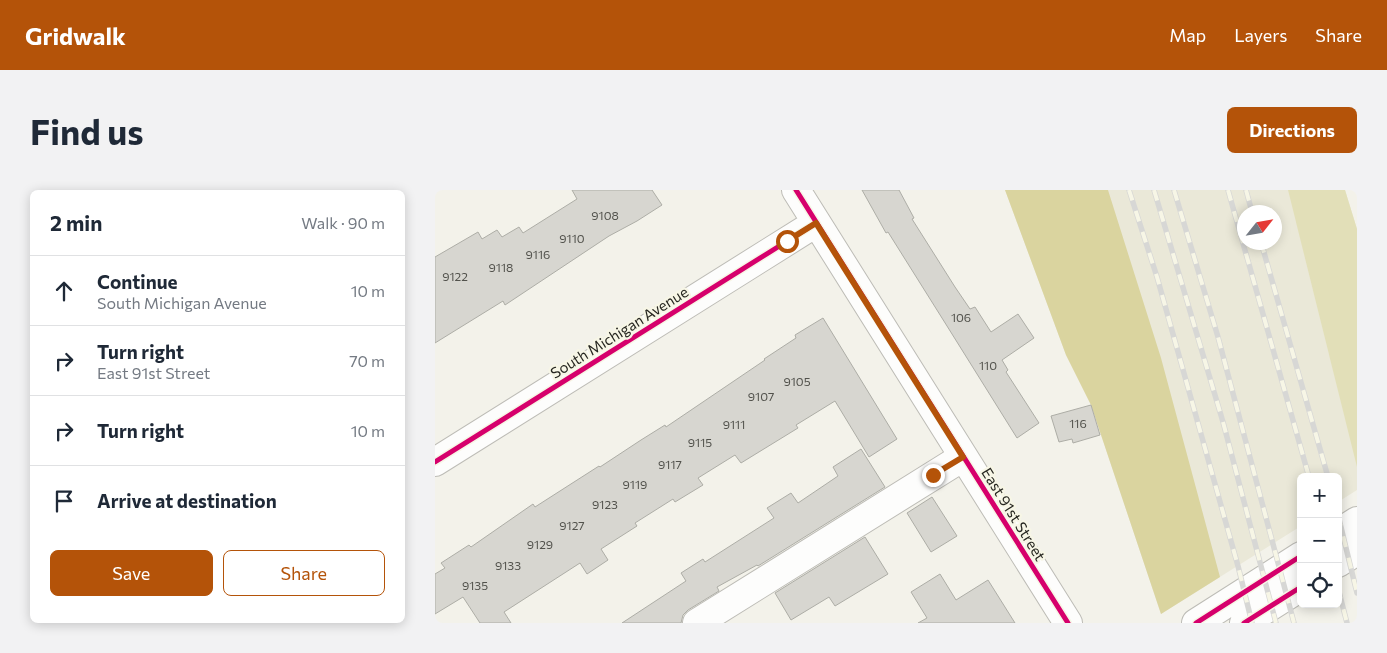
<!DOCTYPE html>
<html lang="en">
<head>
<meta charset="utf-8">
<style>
  body { margin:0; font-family:Commissioner,sans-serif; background:#f2f2f3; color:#1f2937 }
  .controls { position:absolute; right:15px; bottom:15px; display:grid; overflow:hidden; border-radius:8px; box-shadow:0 2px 12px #0003 }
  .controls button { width:45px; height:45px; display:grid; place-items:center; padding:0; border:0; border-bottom:1px solid #e0e1e3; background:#fff; color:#1f2937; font:25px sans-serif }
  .compass { position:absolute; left:802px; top:15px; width:45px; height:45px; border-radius:50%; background:#fff; box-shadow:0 2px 12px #0003; rotate:59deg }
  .stop { position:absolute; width:15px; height:15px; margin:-11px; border:4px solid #b45309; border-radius:50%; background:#fff }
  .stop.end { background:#b45309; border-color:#fff; box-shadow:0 1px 5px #0008 }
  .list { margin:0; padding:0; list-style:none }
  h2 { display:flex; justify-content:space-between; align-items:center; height:65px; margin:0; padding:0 20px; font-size:21px }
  h2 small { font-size:16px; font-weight:400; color:#747a83 }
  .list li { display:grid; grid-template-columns:32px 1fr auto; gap:15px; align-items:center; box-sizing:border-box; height:70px; padding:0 20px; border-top:1px solid #e0e1e3 }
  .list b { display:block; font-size:19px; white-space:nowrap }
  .list p { margin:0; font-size:16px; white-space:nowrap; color:#747a83 }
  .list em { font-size:16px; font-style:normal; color:#747a83 }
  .actions { display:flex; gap:10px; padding:15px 20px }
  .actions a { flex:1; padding:11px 0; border:1px solid #b45309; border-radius:8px; text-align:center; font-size:18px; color:#b45309 }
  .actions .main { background:#b45309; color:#fff }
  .icon { flex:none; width:28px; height:28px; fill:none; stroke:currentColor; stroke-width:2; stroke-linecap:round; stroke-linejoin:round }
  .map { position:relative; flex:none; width:922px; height:433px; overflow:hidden; border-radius:8px }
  header { display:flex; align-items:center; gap:30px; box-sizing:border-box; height:70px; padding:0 25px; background:#b45309; color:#fff }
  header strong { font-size:24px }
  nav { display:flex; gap:28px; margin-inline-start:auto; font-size:18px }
  .intro { display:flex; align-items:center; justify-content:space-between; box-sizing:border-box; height:120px; padding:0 30px }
  h1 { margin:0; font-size:35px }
  .button { padding:12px 22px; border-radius:8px; background:#b45309; color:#fff; font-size:18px; font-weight:700 }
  main { display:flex; gap:30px; padding:0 30px }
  aside { flex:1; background:#fff; border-radius:8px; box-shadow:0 2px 12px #0003 }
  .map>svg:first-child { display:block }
  .built { fill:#eae8d8; fill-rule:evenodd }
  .green { fill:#e2dfb8 }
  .forest { fill:#dad49f }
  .building { fill:#d7d6d0; stroke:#adada6 }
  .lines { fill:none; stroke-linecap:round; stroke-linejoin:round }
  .minor-casing { stroke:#bdbcb6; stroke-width:30 }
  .minor { stroke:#fdfdfc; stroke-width:28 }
  .rail-casing { stroke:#d7d7d5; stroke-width:5.5 }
  .rail { stroke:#f7f6e6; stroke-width:4; stroke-dasharray:11; stroke-linecap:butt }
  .cycleway-casing { stroke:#f7f6e6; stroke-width:8 }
  .cycleway { stroke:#d6006c; stroke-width:5 }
  .route { stroke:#b45309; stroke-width:6 }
  .labels { text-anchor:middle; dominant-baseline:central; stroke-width:4.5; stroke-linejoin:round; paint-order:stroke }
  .number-label { font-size:12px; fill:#52524c }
  .street-label { font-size:15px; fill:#262620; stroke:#f7f6e6 }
</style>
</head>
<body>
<header>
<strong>Gridwalk</strong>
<nav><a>Map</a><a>Layers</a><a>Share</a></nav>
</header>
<div class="intro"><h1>Find us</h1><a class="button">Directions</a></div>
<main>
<aside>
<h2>2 min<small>Walk · 90 m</small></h2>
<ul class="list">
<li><svg class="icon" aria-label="ahead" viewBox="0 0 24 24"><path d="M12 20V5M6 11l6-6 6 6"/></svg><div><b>Continue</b><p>South Michigan Avenue</p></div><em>10 m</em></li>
<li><svg class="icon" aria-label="right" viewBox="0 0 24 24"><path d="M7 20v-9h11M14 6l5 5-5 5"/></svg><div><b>Turn right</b><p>East 91st Street</p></div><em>70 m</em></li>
<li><svg class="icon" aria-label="right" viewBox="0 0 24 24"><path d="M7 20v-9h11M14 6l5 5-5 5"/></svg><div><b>Turn right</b></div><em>10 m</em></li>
<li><svg class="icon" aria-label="arrive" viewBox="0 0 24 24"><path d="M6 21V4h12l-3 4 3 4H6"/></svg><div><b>Arrive at destination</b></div></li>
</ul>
<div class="actions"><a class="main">Save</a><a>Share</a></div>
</aside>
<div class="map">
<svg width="922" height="433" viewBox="0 0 922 433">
  <rect width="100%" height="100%" fill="#f3f2ea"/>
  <!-- built -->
  <path class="built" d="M 570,0 L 910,0 L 922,39 L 922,300 L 903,312 L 903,287 L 866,287 L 866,336 L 726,424 L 656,215 L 631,165 ZM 809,22 L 839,22 L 839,52 L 809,52 Z"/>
  <!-- green -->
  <path class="green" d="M 853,0 L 910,0 L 922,39 L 922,277 Z"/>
  <!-- forest -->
  <path class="forest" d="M 570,0 L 673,0 L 726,168 L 785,387 L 726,424 L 656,215 L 631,165 Z"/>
  <!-- building -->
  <path class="building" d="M 137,0 L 217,0 L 227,15 L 202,31 L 174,46 L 70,115 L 68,111 L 0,153 L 0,67 L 43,42 L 47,49 L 62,40 L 67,47 L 84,37 L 88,43 L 142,9 Z
    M 427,0 L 464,0 L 479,28 L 477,29 L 520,97 L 535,119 L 540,117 L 556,142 L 583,124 L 599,148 L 567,170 L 573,180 L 571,182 L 604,233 L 582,248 L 512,136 L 453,42 L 451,43 Z
    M 388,128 L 462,249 L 434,267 L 400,211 L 361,235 L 363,238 L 306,273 L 300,265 L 263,288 L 268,295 L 240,312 L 238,309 L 200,333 L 202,336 L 166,359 L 173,370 L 152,384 L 145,373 L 69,422 L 76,433 L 45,433 L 28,407 L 0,424 L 0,384 L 10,378 L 6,373 L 34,355 L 36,357 L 98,314 L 100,317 L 164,276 L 165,277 L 206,250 L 230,235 L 231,237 L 330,170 L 329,169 L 361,148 L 360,145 Z
    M 656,215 L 665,245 L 638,253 L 637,249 L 624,252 L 616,226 Z
    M 426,259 L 450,297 L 323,376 L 322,375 L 282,397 L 284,401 L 253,420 L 248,425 L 246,433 L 187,433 L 251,391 L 246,383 L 268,369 L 270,372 L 339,328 L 332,318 L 356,303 L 363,313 L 403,286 L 398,277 Z
    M 497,307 L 522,346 L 496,362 L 472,323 Z
    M 430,347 L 453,384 L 400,416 L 394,407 L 356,430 L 340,403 Z
    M 505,384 L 521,410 L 553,390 L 580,433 L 483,433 L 492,428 L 476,402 Z"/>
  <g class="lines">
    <defs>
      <path id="minor" d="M 361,0 L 633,433
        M 0,272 L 381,33
        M 903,343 L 922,331
        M 903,373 L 922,361
        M 262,433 L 528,267
        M 761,433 L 866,366
        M 809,433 L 866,397"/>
    </defs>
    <!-- minor casing -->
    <use href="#minor" class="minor-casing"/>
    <!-- minor -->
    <use href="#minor" class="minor"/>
    <defs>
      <path id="rail" d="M 694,0 L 722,87 L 803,376 L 817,433
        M 719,0 L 788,232 L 841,433
        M 739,0 L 783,147 L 859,433
        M 793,0 L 874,287
        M 811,0 L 817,22
        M 826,52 L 893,287
        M 903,325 L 922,403
        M 903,398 L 912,433"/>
    </defs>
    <!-- rail casing -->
    <use href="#rail" class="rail-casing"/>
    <!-- rail -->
    <use href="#rail" class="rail"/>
    <defs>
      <path id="cycleway" d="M 361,0 L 633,433
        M 0,272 L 381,33
        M 761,433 L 866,366
        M 809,433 L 866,397"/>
    </defs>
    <!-- cycleway casing -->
    <use href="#cycleway" class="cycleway-casing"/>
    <!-- cycleway -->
    <use href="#cycleway" class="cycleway"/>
  </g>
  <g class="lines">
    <!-- route -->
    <path class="route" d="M 352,51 L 381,33 L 528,267 L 498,285"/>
  </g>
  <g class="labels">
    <!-- number labels -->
    <g class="number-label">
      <text x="170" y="25">9108</text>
      <text x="137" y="48">9110</text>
      <text x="103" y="64">9116</text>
      <text x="66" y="77">9118</text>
      <text x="20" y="86">9122</text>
      <text x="526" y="127">106</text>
      <text x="553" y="175">110</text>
      <text x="362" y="191">9105</text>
      <text x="326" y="206">9107</text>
      <text x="643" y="233">116</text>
      <text x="299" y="234">9111</text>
      <text x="265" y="252">9115</text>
      <text x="235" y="274">9117</text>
      <text x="200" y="294">9119</text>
      <text x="170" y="314">9123</text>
      <text x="137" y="335">9127</text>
      <text x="105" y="354">9129</text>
      <text x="73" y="375">9133</text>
      <text x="40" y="395">9135</text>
    </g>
    <!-- street labels -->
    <g class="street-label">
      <text transform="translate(184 142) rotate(-32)">South Michigan Avenue</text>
      <text transform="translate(579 324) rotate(58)">East 91st Street</text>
    </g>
  </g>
</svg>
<div class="controls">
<button>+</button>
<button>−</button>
<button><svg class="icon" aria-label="locate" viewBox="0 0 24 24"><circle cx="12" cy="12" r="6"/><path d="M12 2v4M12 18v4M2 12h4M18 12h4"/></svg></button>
</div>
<svg class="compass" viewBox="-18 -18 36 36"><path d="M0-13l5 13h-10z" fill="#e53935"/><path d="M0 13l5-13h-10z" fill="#747a83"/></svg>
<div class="stop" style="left:352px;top:51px"></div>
<div class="stop end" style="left:498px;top:285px"></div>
</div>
</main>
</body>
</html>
